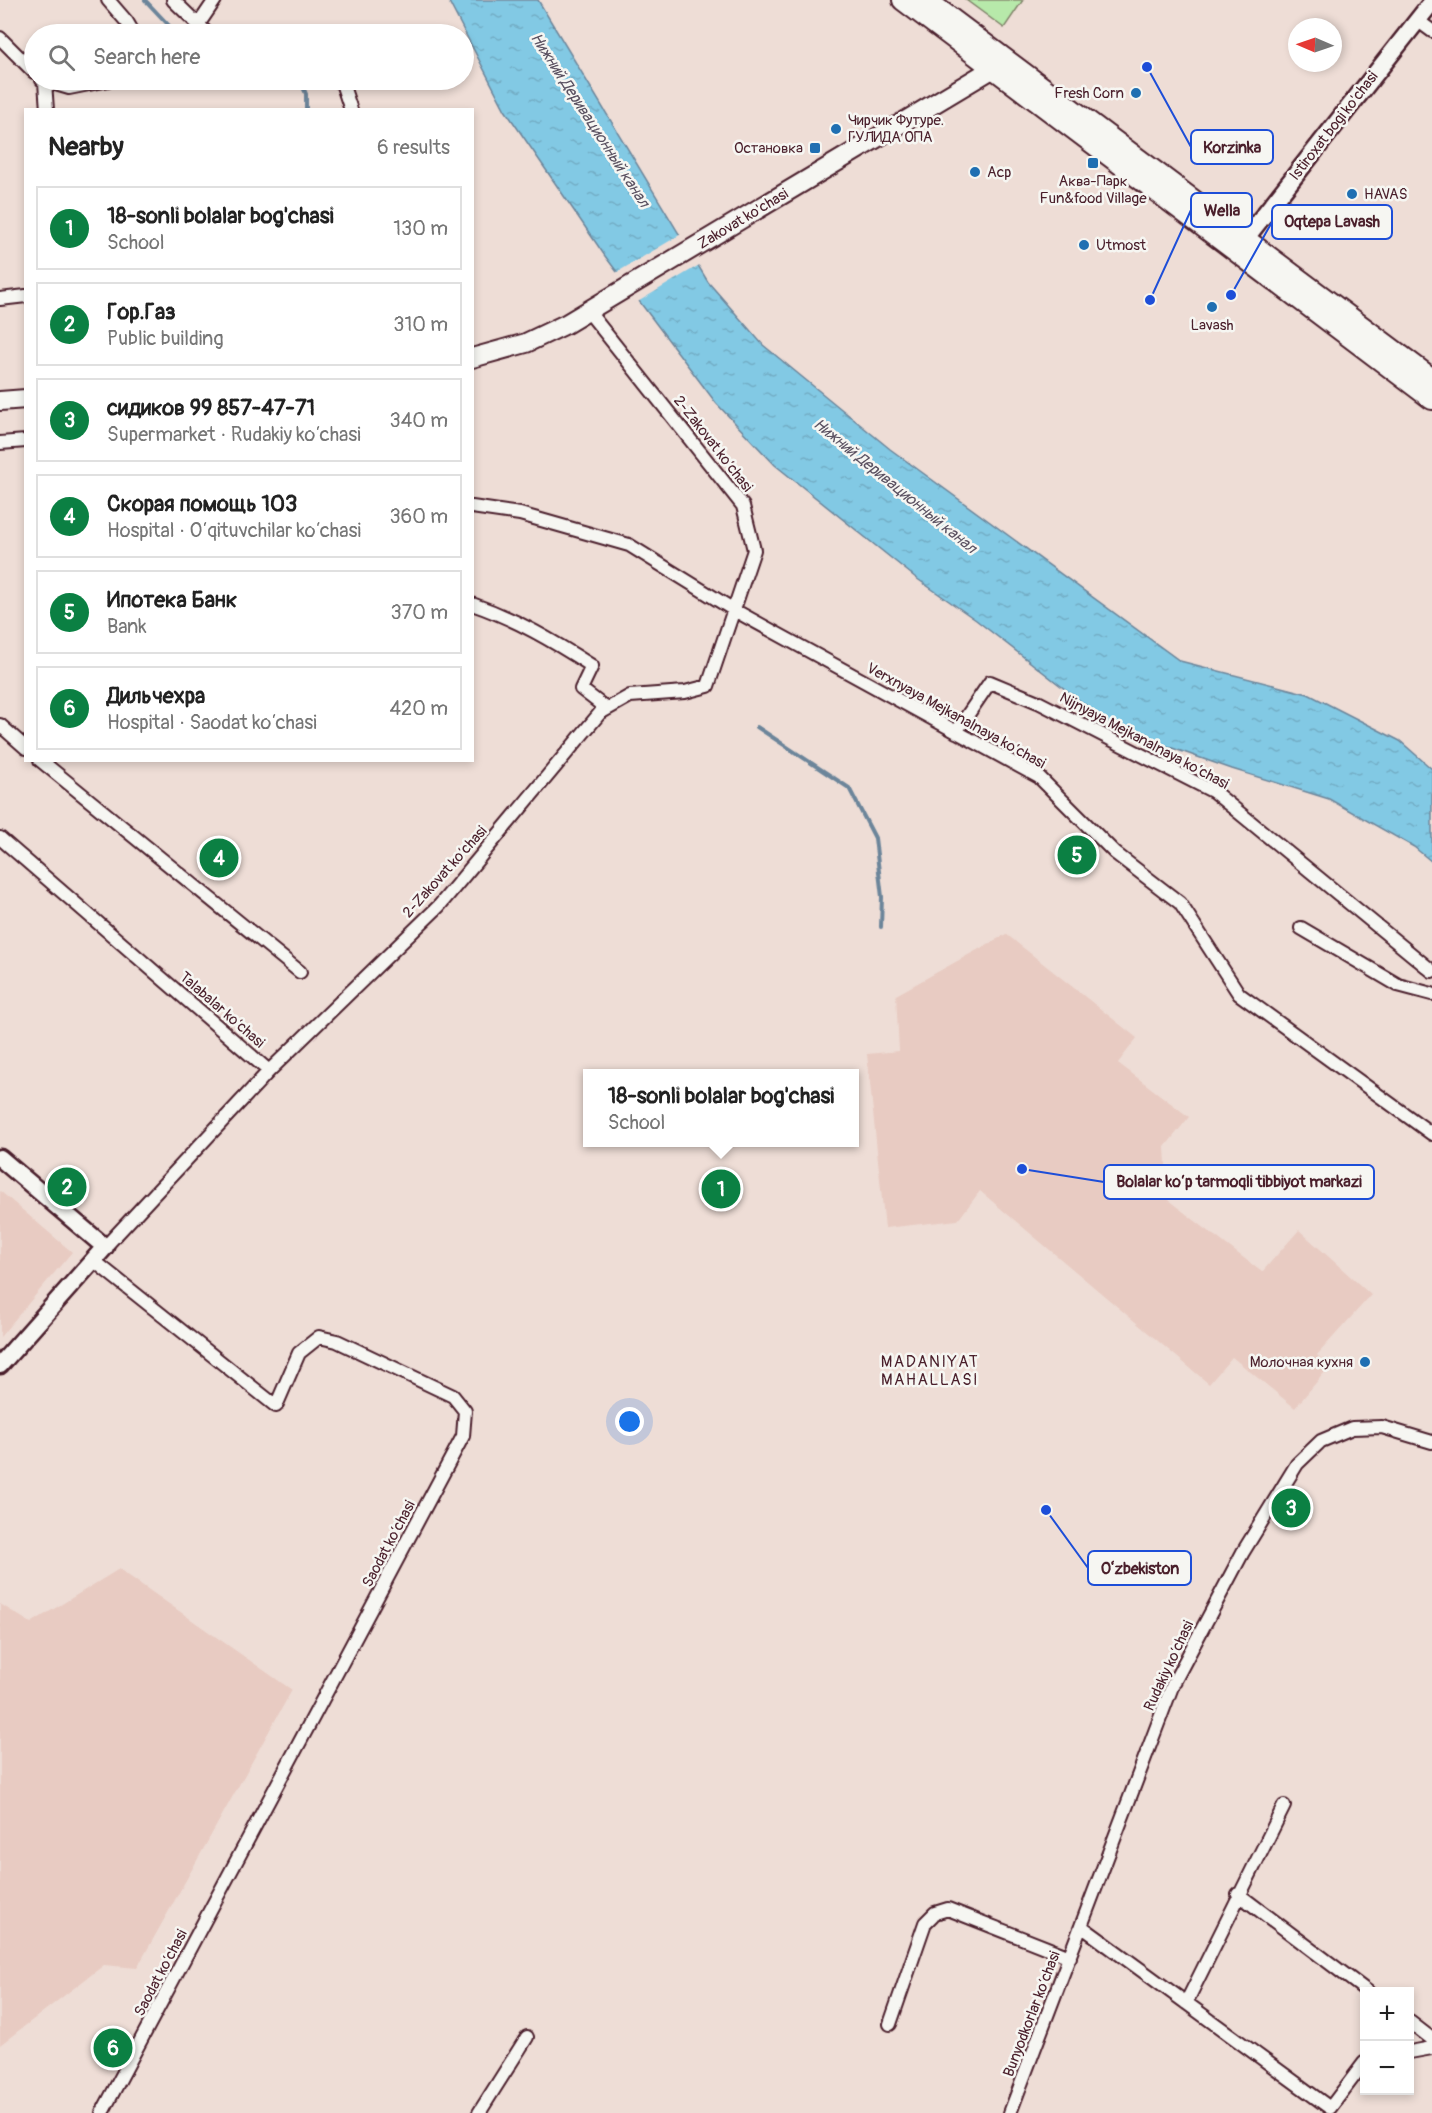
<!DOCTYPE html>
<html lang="en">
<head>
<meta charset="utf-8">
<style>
  body { margin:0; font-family:Pangolin,sans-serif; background:#f6f6f6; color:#222 }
  .controls { position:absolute; right:18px; bottom:18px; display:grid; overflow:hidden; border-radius:0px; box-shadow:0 3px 9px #0003 }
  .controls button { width:54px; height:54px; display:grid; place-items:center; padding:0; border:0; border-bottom:2px solid #e0e0e0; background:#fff; color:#222; font:30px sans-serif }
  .compass { position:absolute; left:1288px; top:18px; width:54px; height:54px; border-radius:50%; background:#fff; box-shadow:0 3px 9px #0003; rotate:272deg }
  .you { position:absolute; left:630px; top:1422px; width:21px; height:21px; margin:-15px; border:4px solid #fff; border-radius:50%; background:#1a73e8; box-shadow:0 0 0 9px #1a73e833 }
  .badge { display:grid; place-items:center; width:39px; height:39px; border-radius:50%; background:#0b8043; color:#fff; font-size:20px; font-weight:700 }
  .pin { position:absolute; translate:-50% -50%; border:3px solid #fff; box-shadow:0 2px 6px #0006 }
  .popup { position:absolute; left:583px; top:1069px; width:276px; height:78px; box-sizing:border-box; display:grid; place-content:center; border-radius:0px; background:#fff; filter:drop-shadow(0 2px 4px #0005); font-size:20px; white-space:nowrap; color:#767676 }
  .popup b { font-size:22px; color:#222 }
  .popup::after { content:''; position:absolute; left:50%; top:100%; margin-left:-12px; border:12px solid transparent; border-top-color:#fff }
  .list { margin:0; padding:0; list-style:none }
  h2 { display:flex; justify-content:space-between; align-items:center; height:78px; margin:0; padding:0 24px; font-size:26px }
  h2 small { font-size:20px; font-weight:400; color:#767676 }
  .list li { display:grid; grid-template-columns:39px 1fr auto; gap:18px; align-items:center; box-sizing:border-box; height:84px; margin:0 12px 12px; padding:0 12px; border:2px solid #e0e0e0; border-radius:0px }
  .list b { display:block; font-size:22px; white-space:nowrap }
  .list p { margin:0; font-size:20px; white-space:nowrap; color:#767676 }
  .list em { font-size:20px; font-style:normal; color:#767676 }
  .icon { flex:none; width:33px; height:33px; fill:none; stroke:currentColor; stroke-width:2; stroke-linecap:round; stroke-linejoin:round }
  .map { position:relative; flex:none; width:1432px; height:2113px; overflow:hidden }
  .search { position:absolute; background:#fff; box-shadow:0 3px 9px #0003; left:24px; top:24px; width:450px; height:66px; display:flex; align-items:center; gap:15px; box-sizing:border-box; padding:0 21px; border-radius:33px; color:#767676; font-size:22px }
  .panel { position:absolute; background:#fff; box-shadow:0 3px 9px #0003; left:24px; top:108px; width:450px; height:654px; border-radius:0px }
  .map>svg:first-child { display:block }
  .built { fill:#e8cbc2 }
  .green { fill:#b7e9aa; stroke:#80846a; stroke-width:1.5 }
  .water { fill:url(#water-ripples); stroke:#6c859a; stroke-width:1.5 }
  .pier { fill:#eeddd6 }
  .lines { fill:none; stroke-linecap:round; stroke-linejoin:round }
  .stream { stroke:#6c859a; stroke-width:4 }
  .minor-casing { stroke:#4a1f2b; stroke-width:16 }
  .tertiary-casing { stroke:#4a1f2b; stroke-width:21 }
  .secondary-casing { stroke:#4a1f2b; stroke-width:22 }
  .primary-casing { stroke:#4a1f2b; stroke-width:24 }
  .minor { stroke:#f6f6f2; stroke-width:12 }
  .tertiary { stroke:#f6f6f2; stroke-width:16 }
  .secondary { stroke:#f6f6f2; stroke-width:18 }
  .primary { stroke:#f6f6f2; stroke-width:20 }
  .poi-dot { fill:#1f6fb2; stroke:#f6f6f2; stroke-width:2 }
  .labels { text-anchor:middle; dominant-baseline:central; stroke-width:5; stroke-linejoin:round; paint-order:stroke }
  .poi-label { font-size:15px; fill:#4a1f2b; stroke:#f6f6f2; text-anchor:start }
  .street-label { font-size:15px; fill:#4a1f2b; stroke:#f6f6f2 }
  .water-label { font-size:16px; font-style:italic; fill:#5b5262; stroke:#f6f6f2 }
  .neighbourhood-label { font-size:16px; letter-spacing:1.5px; fill:#4a1f2b; stroke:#f6f6f2 }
  .leader { fill:none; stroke:#1d4ed8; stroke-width:2 }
  .callout-dot { fill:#1d4ed8; stroke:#f6f6f2; stroke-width:2 }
  .callout { fill:#f6f6f2; stroke:#1d4ed8; stroke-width:2 }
  .callout-label { font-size:16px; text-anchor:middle; font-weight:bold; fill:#4a1f2b }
</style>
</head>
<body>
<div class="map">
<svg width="1432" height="2113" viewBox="0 0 1432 2113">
  <defs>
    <pattern id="water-ripples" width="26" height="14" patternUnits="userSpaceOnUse" patternTransform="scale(1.5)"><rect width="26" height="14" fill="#82c9e4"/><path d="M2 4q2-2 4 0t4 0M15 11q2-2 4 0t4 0" fill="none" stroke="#72acc4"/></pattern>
  </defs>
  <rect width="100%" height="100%" fill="#eeddd6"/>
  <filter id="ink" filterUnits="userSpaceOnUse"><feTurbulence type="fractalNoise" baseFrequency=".0167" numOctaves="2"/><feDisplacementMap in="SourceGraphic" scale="12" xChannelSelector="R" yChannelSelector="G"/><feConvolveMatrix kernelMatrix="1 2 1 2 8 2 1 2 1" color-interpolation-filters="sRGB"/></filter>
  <g filter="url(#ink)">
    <!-- built -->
    <path class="built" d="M 1006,934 L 1137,1038 L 1118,1063 L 1189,1117 L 1165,1147 L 1168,1200 L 1262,1272 L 1299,1230 L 1371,1295 L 1317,1355 L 1329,1367 L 1295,1408 L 1232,1357 L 1209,1384 L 980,1191 L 958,1220 L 885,1228 L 867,1054 L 899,1051 L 896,995 Z
      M 0,1191 L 72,1252 L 0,1337 Z
      M 119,1569 L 292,1690 L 137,1968 L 104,1965 L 0,2045 L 0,1604 L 31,1623 Z"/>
    <!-- green -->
    <path class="green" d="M 966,0 L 1023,0 L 1004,28 Z"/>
    <!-- water -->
    <path class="water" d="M 448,0 L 538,0 L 708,282 L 763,345 L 890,449 L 1180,661 L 1308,694 L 1400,741 L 1432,769 L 1432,862 L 1414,847 L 1329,799 L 1232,769 L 1115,728 L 976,620 L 916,578 L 775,465 L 716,403 L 605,256 L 505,110 Z"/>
    <!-- pier -->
    <path class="pier" d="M 683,233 L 701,264 L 636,303 L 614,274 Z"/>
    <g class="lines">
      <!-- stream -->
      <path class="stream" d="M 145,0 L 177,34
        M 300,80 L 306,94 L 306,110
        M 757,727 L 849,788 L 875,838 L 882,897 L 881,927"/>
      <defs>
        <path id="minor" d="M 108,0 L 127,22 L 134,34
          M 173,0 L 208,34
          M 1417,20 L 1432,31
          M 198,25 L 215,0
          M 0,38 L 34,72
          M 42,80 L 69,88 L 109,80
          M 341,80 L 351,110
          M 45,82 L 47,110
          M 0,299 L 26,296
          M 0,443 L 26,441
          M 472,507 L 520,514 L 629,545 L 734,610 L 1039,777 L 1115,853 L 1180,903 L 1239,994 L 1432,1134
          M 472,604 C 516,619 553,641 592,666 L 581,689 L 607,709
          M 0,725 L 26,748
          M 956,732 L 990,682 L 1038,702 L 1214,792 L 1432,971
          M 40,760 L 300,972
          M 0,838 L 269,1071
          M 1301,928 L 1398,985 L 1432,994
          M 105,1247 L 269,1071 L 439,906 L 600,713 L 630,696 L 685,692 L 708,686 L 754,550 L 743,506 L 588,311
          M 93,1260 L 276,1406 L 299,1353 L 319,1337 L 337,1341 L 453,1396 L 465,1411 L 463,1436 L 102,2113
          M 1238,1894 L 1368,1992
          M 1081,1926 L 1330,2108 L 1364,2063
          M 1186,2003 L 1284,1806
          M 1410,2022 L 1432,2039
          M 890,2024 L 925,1923 L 935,1913 L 948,1909 L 1070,1957
          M 1410,2052 L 1432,2048
          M 479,2113 L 527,2037
          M 1010,2113 L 1173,1684 L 1243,1552 L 1297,1464 L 1321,1441 L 1352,1428 L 1382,1427 L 1432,1442"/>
        <path id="tertiary" d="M 1245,239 L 1432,2
          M 0,1158 L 105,1247 L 0,1365"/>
        <path id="secondary" d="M 472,358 L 526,343 L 566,324 L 992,69 L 1002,58
          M 0,401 L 26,399"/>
        <path id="primary" d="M 903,0 L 1432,399
          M 926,0 L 1432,379"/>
      </defs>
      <!-- minor casing -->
      <use href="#minor" class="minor-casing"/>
      <!-- tertiary casing -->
      <use href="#tertiary" class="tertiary-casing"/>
      <!-- secondary casing -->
      <use href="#secondary" class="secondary-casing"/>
      <!-- primary casing -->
      <use href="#primary" class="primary-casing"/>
      <!-- minor -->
      <use href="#minor" class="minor"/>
      <!-- tertiary -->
      <use href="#tertiary" class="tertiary"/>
      <!-- secondary -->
      <use href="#secondary" class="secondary"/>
      <!-- primary -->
      <use href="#primary" class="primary"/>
    </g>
  </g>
  <!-- markers -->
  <g class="poi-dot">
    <circle cx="1136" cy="93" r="6"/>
    <circle cx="836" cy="129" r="6"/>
    <rect x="809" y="142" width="12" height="12" rx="3"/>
    <rect x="1087" y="157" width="12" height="12" rx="3"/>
    <circle cx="975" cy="172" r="6"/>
    <circle cx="1352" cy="194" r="6"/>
    <circle cx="1084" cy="245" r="6"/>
    <circle cx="1212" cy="307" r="6"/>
    <circle cx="1365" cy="1362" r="6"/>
  </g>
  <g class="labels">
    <!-- poi labels -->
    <g class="poi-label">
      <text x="1124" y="93" text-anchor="end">Fresh Corn</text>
      <text x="848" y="120">Чирчик Футуре.<tspan x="848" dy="17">ГУЛИДА ОПА</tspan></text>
      <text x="803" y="148" text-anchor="end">Остановка</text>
      <text x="987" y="172">Аср</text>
      <text x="1093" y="181" text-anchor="middle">Аква-Парк<tspan x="1093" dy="17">Fun&amp;food Village</tspan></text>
      <text x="1364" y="194">HAVAS</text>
      <text x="1096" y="245">Utmost</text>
      <text x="1212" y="325" text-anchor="middle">Lavash</text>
      <text x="1353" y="1362" text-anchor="end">Молочная кухня</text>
    </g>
    <!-- street labels -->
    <g class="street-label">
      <text transform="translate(1334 126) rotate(-52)">Istiroxat bogi ko'chasi</text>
      <text transform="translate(743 219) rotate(-31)">Zakovat ko'chasi</text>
      <text transform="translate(713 444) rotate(52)">2-Zakovat ko‘chasi</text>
      <text transform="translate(956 716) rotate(29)">Verxnyaya Mejkanalnaya ko‘chasi</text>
      <text transform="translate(1144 741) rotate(28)">Nijnyaya Mejkanalnaya ko‘chasi</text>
      <text transform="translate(445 872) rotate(-48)">2-Zakovat ko‘chasi</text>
      <text transform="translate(222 1010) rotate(41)">Talabalar ko‘chasi</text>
      <text transform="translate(389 1544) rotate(-62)">Saodat ko‘chasi</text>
      <text transform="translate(1169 1666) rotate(-65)">Rudakiy ko‘chasi</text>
      <text transform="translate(161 1973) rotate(-62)">Saodat ko‘chasi</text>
      <text transform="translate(1032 2014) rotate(-69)">Bunyodkorlar ko‘chasi</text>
    </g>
    <!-- water labels -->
    <g class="water-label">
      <text transform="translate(590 120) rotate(57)">Нижний Деривационный канал</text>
      <text transform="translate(895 486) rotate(39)">Нижний Деривационный канал</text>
    </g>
    <!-- neighbourhood labels -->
    <g class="neighbourhood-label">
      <text x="930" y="1362">MADANIYAT<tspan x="930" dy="18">MAHALLASI</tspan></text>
    </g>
  </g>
  <!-- callouts -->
  <path class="leader" d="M1147 67L1191 147M1150 300L1191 210M1231 295L1272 222M1022 1169L1104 1182M1046 1510L1088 1568"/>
  <g class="callout-dot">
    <circle cx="1147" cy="67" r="6"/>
    <circle cx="1150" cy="300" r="6"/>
    <circle cx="1231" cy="295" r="6"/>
    <circle cx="1022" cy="1169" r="6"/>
    <circle cx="1046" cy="1510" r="6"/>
  </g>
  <g class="callout">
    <rect x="1191" y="130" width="82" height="34" rx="6"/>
    <rect x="1191" y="193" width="61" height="34" rx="6"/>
    <rect x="1272" y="205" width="120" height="34" rx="6"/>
    <rect x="1104" y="1165" width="270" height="34" rx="6"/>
    <rect x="1088" y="1551" width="103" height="34" rx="6"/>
  </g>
  <g class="callout-label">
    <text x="1232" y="153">Korzinka</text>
    <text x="1222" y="216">Wella</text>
    <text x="1332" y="227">Oqtepa Lavash</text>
    <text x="1239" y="1187">Bolalar ko‘p tarmoqli tibbiyot markazi</text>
    <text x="1140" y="1574">Oʻzbekiston</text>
  </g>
</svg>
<div class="controls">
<button>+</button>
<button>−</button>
</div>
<svg class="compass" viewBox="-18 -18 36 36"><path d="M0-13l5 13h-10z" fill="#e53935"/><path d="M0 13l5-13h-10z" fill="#767676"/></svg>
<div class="you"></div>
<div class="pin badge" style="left:721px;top:1189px">1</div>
<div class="popup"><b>18-sonli bolalar bog'chasi</b>School</div>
<div class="pin badge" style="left:67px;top:1187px">2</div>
<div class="pin badge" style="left:1291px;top:1508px">3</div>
<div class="pin badge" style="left:219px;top:858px">4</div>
<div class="pin badge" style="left:1077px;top:855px">5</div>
<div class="pin badge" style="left:113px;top:2048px">6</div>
<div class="search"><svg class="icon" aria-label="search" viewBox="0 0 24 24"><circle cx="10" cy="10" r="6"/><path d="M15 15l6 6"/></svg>Search here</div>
<section class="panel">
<h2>Nearby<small>6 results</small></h2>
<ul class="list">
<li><span class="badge">1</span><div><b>18-sonli bolalar bog'chasi</b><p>School</p></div><em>130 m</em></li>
<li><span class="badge">2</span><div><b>Гор.Газ</b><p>Public building</p></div><em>310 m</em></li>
<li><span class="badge">3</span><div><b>сидиков 99 857-47-71</b><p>Supermarket · Rudakiy ko‘chasi</p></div><em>340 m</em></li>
<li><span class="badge">4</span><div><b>Скорая помощь 103</b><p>Hospital · O‘qituvchilar ko‘chasi</p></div><em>360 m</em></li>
<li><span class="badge">5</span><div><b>Ипотека Банк</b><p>Bank</p></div><em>370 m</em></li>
<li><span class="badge">6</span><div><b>Дильчехра</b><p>Hospital · Saodat ko‘chasi</p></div><em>420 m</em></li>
</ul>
</section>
</div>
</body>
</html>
